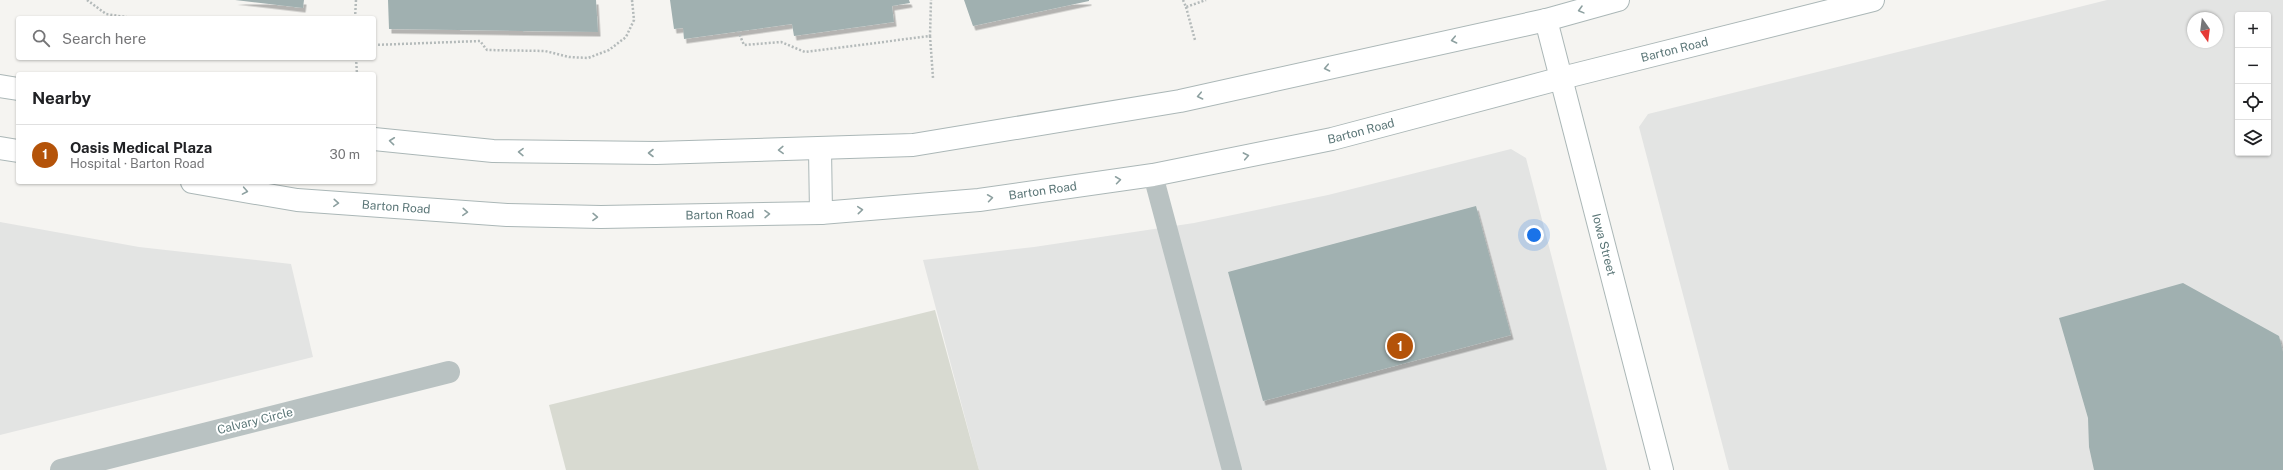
<!DOCTYPE html>
<html lang="en">
<head>
<meta charset="utf-8">
<style>
  body { margin:0; font-family:"Public Sans",sans-serif; background:#f2f2f2; color:#202124 }
  .controls { position:absolute; right:12px; top:12px; display:grid; overflow:hidden; border-radius:4px; box-shadow:0 1px 3px #0004 }
  .controls button { width:36px; height:36px; display:grid; place-items:center; padding:0; border:0; border-bottom:1px solid #e0e0e0; background:#fff; color:#202124; font:20px sans-serif }
  .compass { position:absolute; left:2187px; top:12px; width:36px; height:36px; border-radius:50%; background:#fff; box-shadow:0 1px 3px #0004; rotate:166deg }
  .you { position:absolute; left:1534px; top:235px; width:14px; height:14px; margin:-10px; border:3px solid #fff; border-radius:50%; background:#1a73e8; box-shadow:0 0 0 6px #1a73e833 }
  .badge { display:grid; place-items:center; width:26px; height:26px; border-radius:50%; background:#b45309; color:#fff; font-size:13px; font-weight:700 }
  .pin { position:absolute; translate:-50% -50%; border:2px solid #fff; box-shadow:0 1px 4px #0006 }
  .list { margin:0; padding:0; list-style:none }
  h2 { display:flex; justify-content:space-between; align-items:center; height:52px; margin:0; padding:0 16px; font-size:17px }
  h2 small { font-size:13px; font-weight:400; color:#757577 }
  .list li { display:grid; grid-template-columns:26px 1fr auto; gap:12px; align-items:center; box-sizing:border-box; height:60px; padding:0 16px; border-top:1px solid #e0e0e0 }
  .list b { display:block; font-size:15px; white-space:nowrap }
  .list p { margin:0; font-size:13px; white-space:nowrap; color:#757577 }
  .list em { font-size:13px; font-style:normal; color:#757577 }
  .icon { flex:none; width:22px; height:22px; fill:none; stroke:currentColor; stroke-width:2; stroke-linecap:round; stroke-linejoin:round }
  .map { position:relative; flex:none; width:2283px; height:470px; overflow:hidden }
  .search { position:absolute; background:#fff; box-shadow:0 1px 3px #0004; left:16px; top:16px; width:360px; height:44px; display:flex; align-items:center; gap:10px; box-sizing:border-box; padding:0 14px; border-radius:4px; color:#757577; font-size:15px }
  .panel { position:absolute; background:#fff; box-shadow:0 1px 3px #0004; left:16px; top:72px; width:360px; height:112px; border-radius:4px }
  .map>svg:first-child { display:block }
  .built { fill:#e3e4e3; fill-rule:evenodd }
  .green { fill:#d8dad1 }
  .building { fill:#a0b0b0; filter:url(#shadow) }
  .lines { fill:none; stroke-linecap:round; stroke-linejoin:round }
  .secondary-casing { stroke:#abb7b7; stroke-width:24 }
  .path { stroke:#b4baba; stroke-width:2.5; stroke-dasharray:2 2; stroke-linecap:butt }
  .lane { stroke:#b9c2c2; stroke-width:20 }
  .street { stroke:#b9c2c2; stroke-width:22 }
  .secondary { stroke:#fff; stroke-width:22 }
  .oneway { stroke:#8da0a0 }
  .labels { text-anchor:middle; dominant-baseline:central; stroke-width:4; stroke-linejoin:round; paint-order:stroke }
  .street-label { font-size:12px; fill:#5c7778; stroke:#fff }
</style>
</head>
<body>
<div class="map">
<svg width="2283" height="470" viewBox="0 0 2283 470">
  <defs>
    <filter id="shadow"><feDropShadow dx="2.5" dy="4.5" stdDeviation="0" flood-color="#0004"/></filter>
  </defs>
  <rect width="100%" height="100%" fill="#f5f4f1"/>
  <!-- built -->
  <path class="built" d="M 2107,0 L 2283,0 L 2283,470 L 1729,470 L 1639,127 L 1648,114 ZM 2238,15 L 2268,15 L 2268,153 L 2238,153 ZM 2193,18 L 2217,18 L 2217,42 L 2193,42 Z
    M 1511,149 L 1526,158 L 1607,470 L 979,470 L 923,260 L 1034,247 L 1194,223 L 1328,195 Z
    M 0,222 L 139,247 L 291,264 L 313,357 L 0,435 Z"/>
  <!-- green -->
  <path class="green" d="M 935,310 L 979,470 L 566,470 L 549,405 Z"/>
  <!-- building -->
  <path class="building" d="M 235,0 L 304,0 L 303,8 Z
    M 388,0 L 596,0 L 598,32 L 389,29 Z
    M 670,0 L 909,0 L 910,3 L 892,6 L 894,22 L 794,36 L 792,24 L 684,39 L 683,28 L 674,29 Z
    M 964,0 L 1089,0 L 1089,1 L 973,26 Z
    M 1476,206 L 1511,335 L 1263,401 L 1228,272 Z
    M 2183,283 L 2279,336 L 2283,352 L 2283,470 L 2094,470 L 2089,447 L 2088,418 L 2059,318 Z"/>
  <g class="lines">
    <defs>
      <g id="secondary">
        <path id="s1" d="M 1546,20 L 1662,470"/>
        <path d="M 0,86 L 18,89"/>
        <path d="M 374,139 L 493,151 L 656,153 L 913,145 L 1180,101 L 1546,20 L 1618,0"/>
        <path d="M 0,148 L 18,151"/>
        <path d="M 820,149 L 821,213"/>
        <path id="s2" d="M 192,182 L 297,200 L 507,215 L 601,217 L 821,213 L 979,200 L 1153,175 L 1332,139 L 1562,78 L 1873,0"/>
      </g>
    </defs>
    <!-- secondary casing -->
    <use href="#secondary" class="secondary-casing"/>
    <!-- path -->
    <path class="path" d="M 87,0 L 106,14 L 132,18
      M 1183,0 L 1186,7 L 1206,0
      M 1186,7 L 1195,40
      M 355,18 L 356,0
      M 738,31 L 744,45 L 781,42 L 805,52 L 930,36 L 931,0
      M 930,36 L 933,78
      M 374,45 L 480,41 L 487,50 L 545,51 L 569,57 L 588,58 L 609,50 L 626,37 L 634,20 L 632,0
      M 356,58 L 357,74"/>
    <!-- lane -->
    <path class="lane" d="M 1153,175 L 1232,470"/>
    <!-- street -->
    <path class="street" d="M 61,470 L 449,372"/>
    <!-- secondary -->
    <use href="#secondary" class="secondary"/>
  </g>
  <!-- one-way arrows -->
  <defs><path id="oneway-chevron" d="M-2-3.5L2.5 0L-2 3.5" fill="none" stroke-width="1.6" stroke-linecap="round" stroke-linejoin="round"/></defs>
  <g class="oneway">
    <use href="#oneway-chevron" transform="translate(1581 10) rotate(165)"/>
    <use href="#oneway-chevron" transform="translate(1454 40) rotate(168)"/>
    <use href="#oneway-chevron" transform="translate(1327 68) rotate(168)"/>
    <use href="#oneway-chevron" transform="translate(1200 96) rotate(168)"/>
    <use href="#oneway-chevron" transform="translate(392 141) rotate(-174)"/>
    <use href="#oneway-chevron" transform="translate(781 150) rotate(178)"/>
    <use href="#oneway-chevron" transform="translate(521 152) rotate(-179)"/>
    <use href="#oneway-chevron" transform="translate(651 153) rotate(-180)"/>
    <use href="#oneway-chevron" transform="translate(1246 156) rotate(-11)"/>
    <use href="#oneway-chevron" transform="translate(1118 180) rotate(-8)"/>
    <use href="#oneway-chevron" transform="translate(245 191) rotate(10)"/>
    <use href="#oneway-chevron" transform="translate(990 198) rotate(-8)"/>
    <use href="#oneway-chevron" transform="translate(336 203) rotate(4)"/>
    <use href="#oneway-chevron" transform="translate(860 210) rotate(-5)"/>
    <use href="#oneway-chevron" transform="translate(465 212) rotate(4)"/>
    <use href="#oneway-chevron" transform="translate(767 214) rotate(-1)"/>
    <use href="#oneway-chevron" transform="translate(595 217) rotate(1)"/>
  </g>
  <g class="labels">
    <!-- street labels -->
    <g class="street-label">
      <text stroke="none"><textPath href="#s2" startOffset="1502">Barton Road</textPath></text>
      <text stroke="none"><textPath href="#s2" startOffset="1178">Barton Road</textPath></text>
      <text stroke="none"><textPath href="#s2" startOffset="854">Barton Road</textPath></text>
      <text stroke="none"><textPath href="#s2" startOffset="206">Barton Road</textPath></text>
      <text stroke="none"><textPath href="#s2" startOffset="530">Barton Road</textPath></text>
      <text stroke="none"><textPath href="#s1" startOffset="232">Iowa Street</textPath></text>
      <text transform="translate(255 421) rotate(-14)">Calvary Circle</text>
    </g>
  </g>
</svg>
<div class="controls">
<button>+</button>
<button>−</button>
<button><svg class="icon" aria-label="locate" viewBox="0 0 24 24"><circle cx="12" cy="12" r="6"/><path d="M12 2v4M12 18v4M2 12h4M18 12h4"/></svg></button>
<button><svg class="icon" aria-label="layers" viewBox="0 0 24 24"><path d="M12 4l9 5-9 5-9-5zM3 14l9 5 9-5"/></svg></button>
</div>
<svg class="compass" viewBox="-18 -18 36 36"><path d="M0-13l5 13h-10z" fill="#e53935"/><path d="M0 13l5-13h-10z" fill="#757577"/></svg>
<div class="you"></div>
<div class="pin badge" style="left:1400px;top:346px">1</div>
<div class="search"><svg class="icon" aria-label="search" viewBox="0 0 24 24"><circle cx="10" cy="10" r="6"/><path d="M15 15l6 6"/></svg>Search here</div>
<section class="panel">
<h2>Nearby<small></small></h2>
<ul class="list">
<li><span class="badge">1</span><div><b>Oasis Medical Plaza</b><p>Hospital · Barton Road</p></div><em>30 m</em></li>
</ul>
</section>
</div>
</body>
</html>
